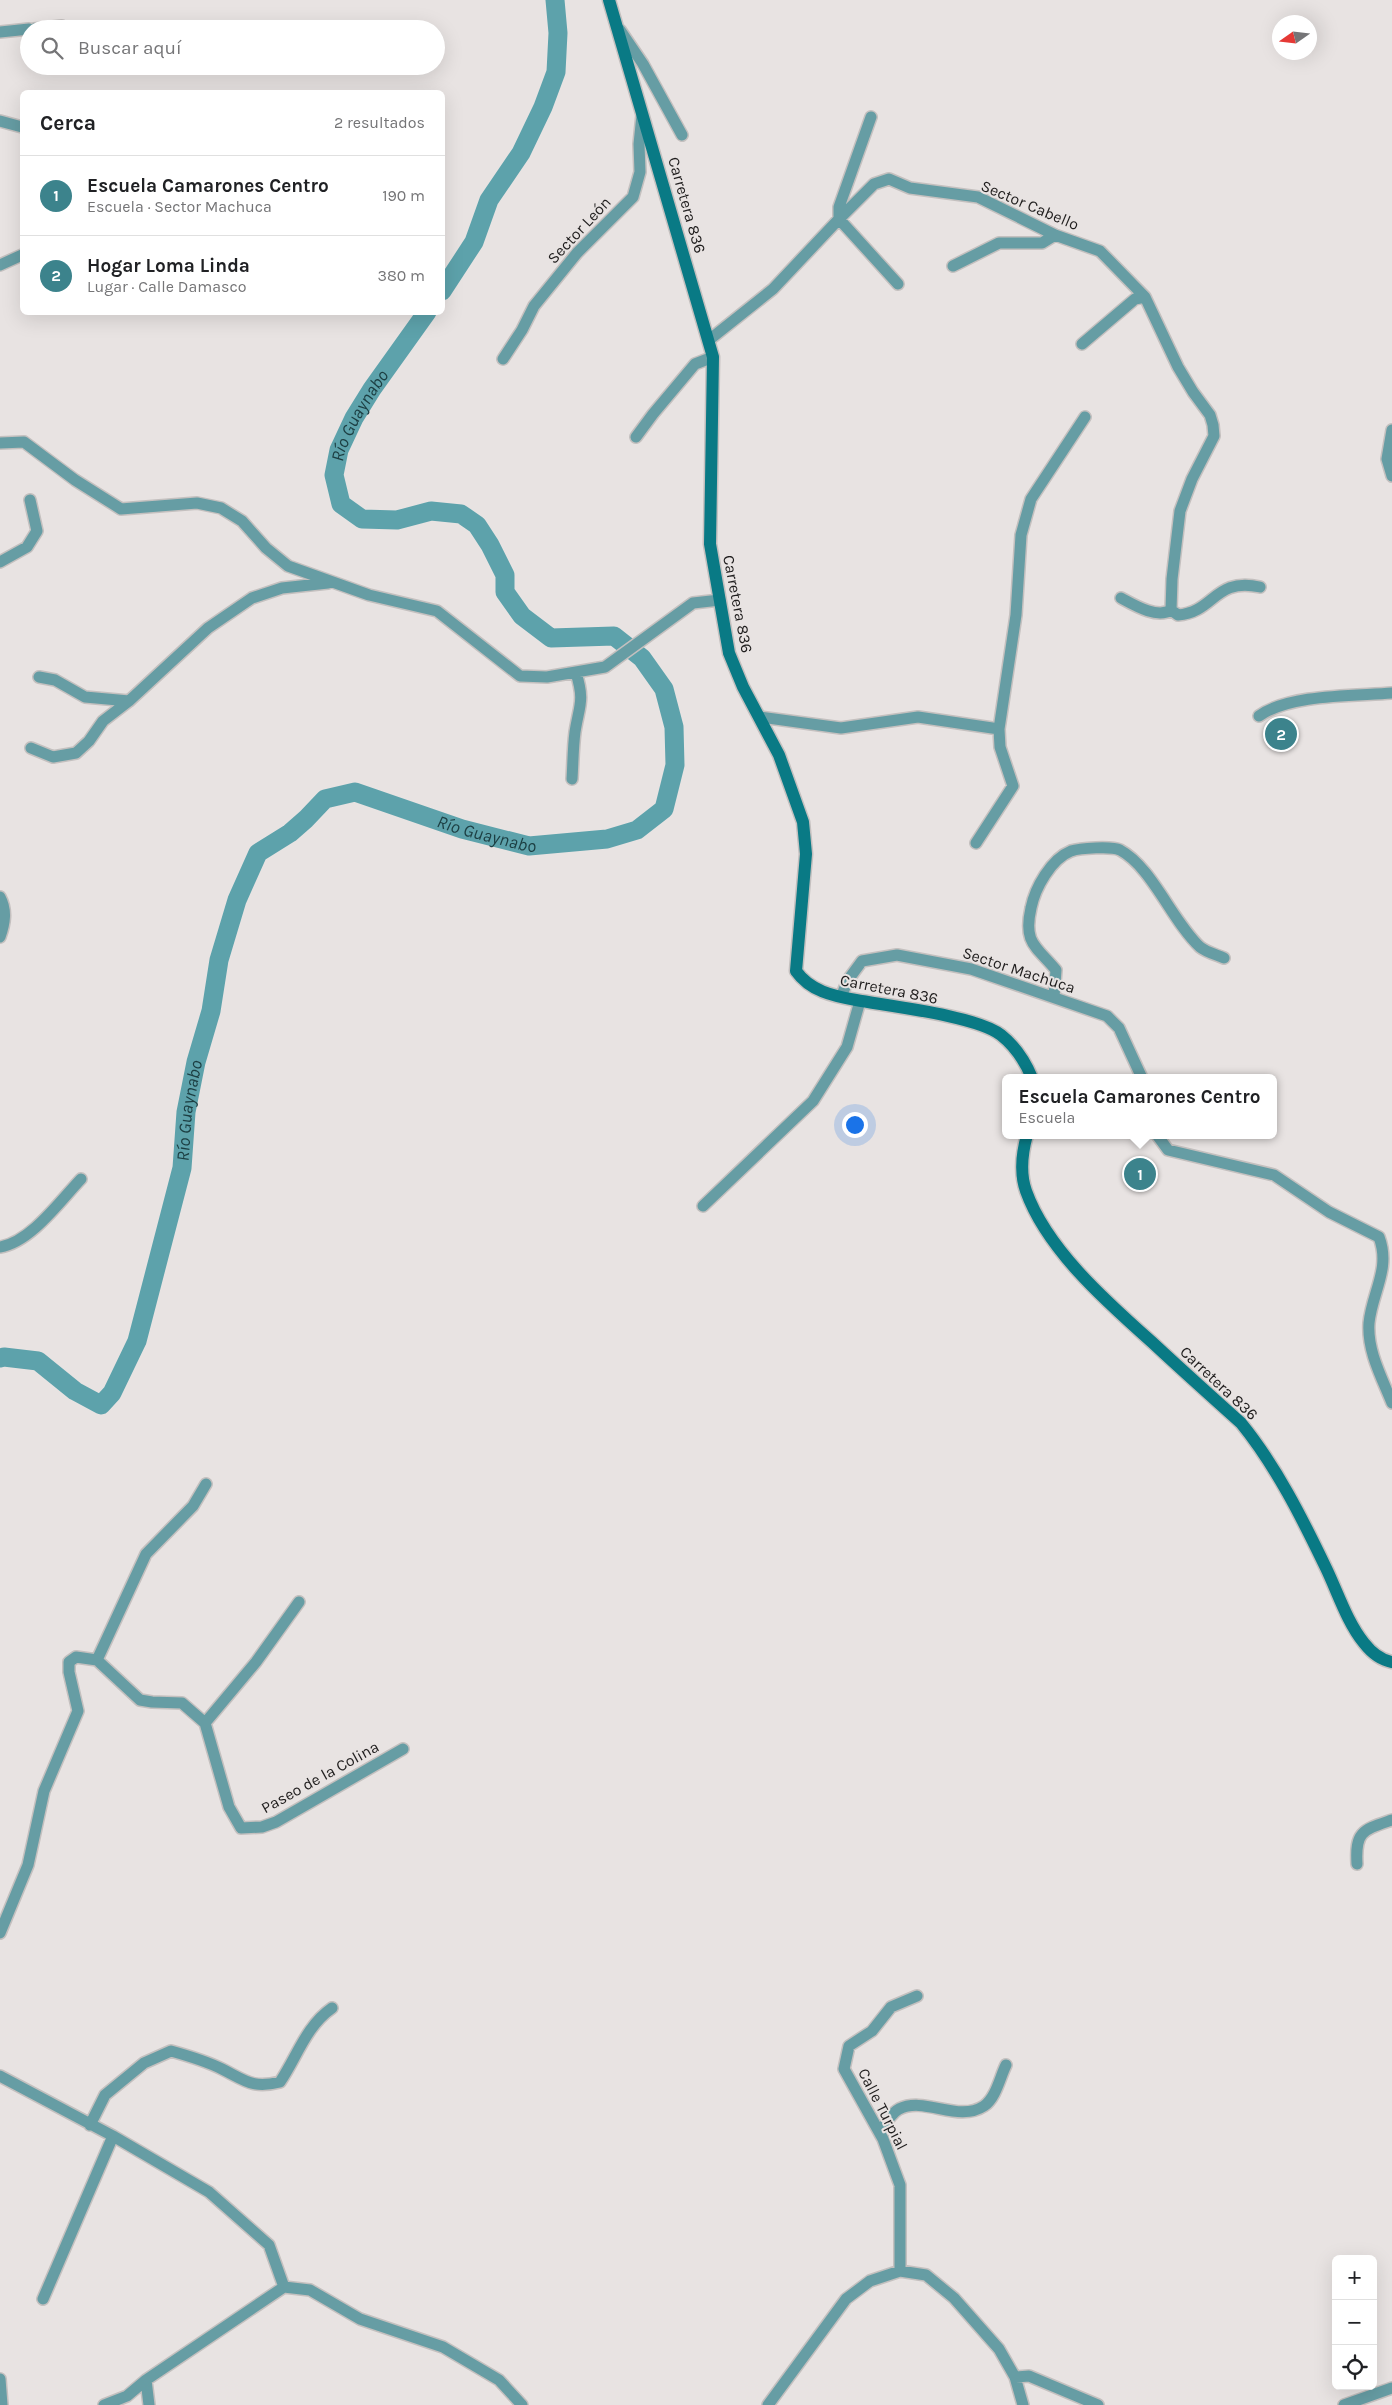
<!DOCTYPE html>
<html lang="es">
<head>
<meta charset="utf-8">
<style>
  body { margin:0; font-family:Karla,sans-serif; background:#f2f2f2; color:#202124 }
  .controls { position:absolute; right:15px; bottom:15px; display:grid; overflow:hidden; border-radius:8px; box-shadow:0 5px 20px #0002 }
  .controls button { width:45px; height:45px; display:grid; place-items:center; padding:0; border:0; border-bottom:1px solid #e0e0e0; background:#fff; color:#202124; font:25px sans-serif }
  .compass { position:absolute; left:1272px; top:15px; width:45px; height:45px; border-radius:50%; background:#fff; box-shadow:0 5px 20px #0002; rotate:256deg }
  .you { position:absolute; left:854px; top:1124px; width:18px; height:18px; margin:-12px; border:4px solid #fff; border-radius:50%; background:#1a73e8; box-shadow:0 0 0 8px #1a73e833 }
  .badge { display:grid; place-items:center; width:32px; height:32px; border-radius:50%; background:#3c838c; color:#fff; font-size:16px; font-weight:700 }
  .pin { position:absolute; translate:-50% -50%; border:2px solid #fff; box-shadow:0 1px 5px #0006 }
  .popup { position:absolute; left:1002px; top:1074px; width:275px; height:65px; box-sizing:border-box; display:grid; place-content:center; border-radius:8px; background:#fff; filter:drop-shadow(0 1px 4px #0005); font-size:16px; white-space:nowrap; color:#757577 }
  .popup b { font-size:19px; color:#202124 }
  .popup::after { content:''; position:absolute; left:50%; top:100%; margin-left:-10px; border:10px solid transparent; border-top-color:#fff }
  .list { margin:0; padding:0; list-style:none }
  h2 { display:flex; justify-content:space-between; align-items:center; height:65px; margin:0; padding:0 20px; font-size:21px }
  h2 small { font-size:16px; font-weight:400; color:#757577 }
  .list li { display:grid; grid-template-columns:32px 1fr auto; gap:15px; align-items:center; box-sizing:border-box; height:80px; padding:0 20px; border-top:1px solid #e0e0e0 }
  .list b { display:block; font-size:19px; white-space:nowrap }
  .list p { margin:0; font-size:16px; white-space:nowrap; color:#757577 }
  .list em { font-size:16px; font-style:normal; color:#757577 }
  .icon { flex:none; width:28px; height:28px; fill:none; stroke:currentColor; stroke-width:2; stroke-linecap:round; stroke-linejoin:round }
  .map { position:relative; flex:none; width:1392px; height:2405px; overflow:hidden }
  .search { position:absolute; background:#fff; box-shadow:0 5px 20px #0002; left:20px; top:20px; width:425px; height:55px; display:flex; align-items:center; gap:12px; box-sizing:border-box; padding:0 18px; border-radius:28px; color:#757577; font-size:19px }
  .panel { position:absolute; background:#fff; box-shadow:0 5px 20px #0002; left:20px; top:90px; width:425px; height:225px; border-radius:8px }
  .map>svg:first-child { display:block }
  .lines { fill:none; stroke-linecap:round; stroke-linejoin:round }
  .river { stroke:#5da2ab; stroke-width:19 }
  .street-casing { stroke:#c4c0bf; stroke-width:14 }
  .secondary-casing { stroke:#c4c0bf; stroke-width:15 }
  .street { stroke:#669da4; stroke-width:11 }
  .secondary { stroke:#097a85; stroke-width:12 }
  .labels { text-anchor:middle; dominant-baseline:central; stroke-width:4; stroke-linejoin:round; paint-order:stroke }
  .street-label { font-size:16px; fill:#201e1e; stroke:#e8e3e2 }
  .water-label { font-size:18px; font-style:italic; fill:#1c3e42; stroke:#e8e3e2 }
</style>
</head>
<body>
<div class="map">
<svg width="1392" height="2405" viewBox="0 0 1392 2405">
  <rect width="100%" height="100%" fill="#e8e3e2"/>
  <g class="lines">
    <!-- river -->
    <g class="river">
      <path d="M 442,291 L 474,242 L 489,200 L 521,153 L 543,107 L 556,72 L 558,33 L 555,0"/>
      <path id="s1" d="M 0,1358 L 4,1357 L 38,1361 L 75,1391 L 101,1405 L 112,1393 L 137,1341 L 182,1168 L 186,1112 L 196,1062 L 211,1011 L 219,960 L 237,900 L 258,853 L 290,833 L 306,819 L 325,799 L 355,792 L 462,829 L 529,846 L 607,839 L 637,830 L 664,809 L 675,765 L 674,727 L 664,689 L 642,658 L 614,636 L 551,638 L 522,616 L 505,592 L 505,575 L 490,545 L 477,525 L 461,514 L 431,511 L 397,520 L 362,519 L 341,504 L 334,475 L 339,450 L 354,418 L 372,389 L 427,312"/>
    </g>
    <defs>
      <path id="street" d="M 34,29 L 62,26
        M 620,30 L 643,64 L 682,135
        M 0,32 L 29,29
        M 0,121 L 22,127
        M 0,265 L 22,255
        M 953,266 L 999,243 L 1042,243 L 1055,235
        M 898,284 L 839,219 L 874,184 L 889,179 L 910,188 L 978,197 L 1055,235 L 1100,251 L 1145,297 L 1178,367 L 1193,392 L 1210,415 L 1213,425 L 1214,436 L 1192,479 L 1180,511 L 1172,579 L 1171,610 C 1157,619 1134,605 1121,598
        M 709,340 L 773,289 L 839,219 L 839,207 L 871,117
        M 1082,344 L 1135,299 L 1145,297
        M 503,359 L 522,330 L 534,306 L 577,253 L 633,197 L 640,172 L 639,144 L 642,115
        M 1392,430 L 1387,459 L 1392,476
        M 636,437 L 653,414 L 695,364 L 713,357
        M 0,443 L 24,442 L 75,480 L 121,509 L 197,503 L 221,508 L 242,521 L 266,548 L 288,566 L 369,595 L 437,611 L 520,676 L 547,677 L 605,667 L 693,603 L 720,600
        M 0,562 L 27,547 L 37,531 L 30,500
        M 1171,610 L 1178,615 C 1215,612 1214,577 1260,587
        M 39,677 L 55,680 L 85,697 L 129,701
        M 1259,716 C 1289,694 1354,696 1392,693
        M 760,717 L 841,728 L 918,717 L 999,729
        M 31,748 L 53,757 L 76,753 L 89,741 L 103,721 L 129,701 L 208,628 L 252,598 L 282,588 L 328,583
        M 572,779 C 573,764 573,747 575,732 C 579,706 585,701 576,673
        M 976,843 L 1013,786 L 1000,747 L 999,729 L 1016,615 L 1021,535 L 1031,499 L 1085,417
        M 0,897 C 7,910 5,923 0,937
        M 841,997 L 848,980 L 862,961 L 897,955 L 971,969 L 1107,1016 L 1119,1028 L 1142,1078
        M 1054,997 L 1056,970 C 1036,946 1023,943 1031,908 C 1035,888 1051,859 1071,851 C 1080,848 1112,846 1120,850 C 1152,867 1172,921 1200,947 C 1206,952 1217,955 1224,958
        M 1157,1135 L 1168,1150 L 1274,1175 L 1329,1212 L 1379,1237 C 1391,1269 1372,1292 1369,1323 C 1367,1351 1382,1378 1392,1403
        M 703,1206 L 813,1101 L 847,1047 L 860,1001
        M 0,1247 C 31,1242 60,1201 81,1179
        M 97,1660 L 146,1554 L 193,1506 L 206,1484
        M 205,1723 L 256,1662 L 299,1602
        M 1357,1864 C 1355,1831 1363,1830 1392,1820
        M 0,1933 L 28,1865 L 44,1791 L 78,1711 L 69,1672 L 69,1662 L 76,1657 L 97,1660 L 140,1700 L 152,1702 L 182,1703 L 205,1723 L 229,1807 L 241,1828 L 262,1827 L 276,1822 L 403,1749
        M 0,2076 L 113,2136 L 209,2192 L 269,2245 L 284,2287
        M 90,2125 L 105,2095 L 144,2063 L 171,2051 C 189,2056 206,2061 222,2069 C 246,2081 253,2089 280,2082 C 297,2057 306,2026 332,2008
        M 880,2133 C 885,2125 890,2114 899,2109 C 925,2096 958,2123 984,2106 C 996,2098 1000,2077 1006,2065
        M 900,2271 L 900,2185 L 883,2139 L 844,2069 L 849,2046 L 872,2031 L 891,2007 L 917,1996
        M 43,2299 L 113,2136
        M 1015,2377 L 1029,2376 L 1098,2405
        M 0,2379 L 2,2405
        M 146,2380 L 149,2405
        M 104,2405 L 127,2396 L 146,2380 L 284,2287 L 310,2290 L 360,2319 L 443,2347 L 499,2380 L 522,2405
        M 768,2405 L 846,2299 L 870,2281 L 900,2271 L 926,2275 L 954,2298 L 999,2349 L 1015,2377 L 1023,2405
        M 1344,2405 L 1392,2388"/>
      <path id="secondary" d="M 609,0 L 713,357 L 710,544 L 729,653 L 743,687 L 779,755 L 803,822 L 806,854 L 796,971 C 810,991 833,996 856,1000 C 889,1006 977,1016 1001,1035 C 1015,1046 1025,1061 1032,1078
        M 1027,1135 C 1022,1153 1020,1174 1026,1191 C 1047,1250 1108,1303 1154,1344 C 1183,1371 1212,1397 1241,1423 C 1276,1466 1302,1518 1326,1568 C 1338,1593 1347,1622 1364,1643 C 1371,1652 1381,1660 1392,1662"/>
    </defs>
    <!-- street casing -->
    <use href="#street" class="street-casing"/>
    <!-- secondary casing -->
    <use href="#secondary" class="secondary-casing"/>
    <!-- street -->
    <use href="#street" class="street"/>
    <!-- secondary -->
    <use href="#secondary" class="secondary"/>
  </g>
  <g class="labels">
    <!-- street labels -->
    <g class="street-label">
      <text transform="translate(687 205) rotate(74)">Carretera 836</text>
      <text transform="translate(1030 205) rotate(23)">Sector Cabello</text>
      <text transform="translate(579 230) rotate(-47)">Sector León</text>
      <text transform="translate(738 604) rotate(79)">Carretera 836</text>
      <text transform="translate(1019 970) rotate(18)">Sector Machuca</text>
      <text transform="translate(889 989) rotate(11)">Carretera 836</text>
      <text transform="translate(1219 1383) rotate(43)">Carretera 836</text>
      <text transform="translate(320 1777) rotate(-29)">Paseo de la Colina</text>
      <text transform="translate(883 2109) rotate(63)">Calle Turpial</text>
    </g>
    <!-- water labels -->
    <g class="water-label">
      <text stroke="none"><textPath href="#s1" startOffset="1778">Río Guaynabo</textPath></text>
      <text stroke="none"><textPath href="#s1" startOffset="950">Río Guaynabo</textPath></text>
      <text stroke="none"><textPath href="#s1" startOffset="426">Río Guaynabo</textPath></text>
    </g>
  </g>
</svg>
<div class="controls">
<button>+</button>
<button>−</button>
<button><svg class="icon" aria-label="locate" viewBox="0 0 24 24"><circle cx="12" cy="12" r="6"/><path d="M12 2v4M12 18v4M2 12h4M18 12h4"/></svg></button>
</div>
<svg class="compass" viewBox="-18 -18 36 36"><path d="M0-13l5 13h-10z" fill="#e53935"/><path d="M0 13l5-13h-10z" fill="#757577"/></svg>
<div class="you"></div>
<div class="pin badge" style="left:1140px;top:1174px">1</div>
<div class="popup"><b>Escuela Camarones Centro</b>Escuela</div>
<div class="pin badge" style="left:1281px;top:734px">2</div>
<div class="search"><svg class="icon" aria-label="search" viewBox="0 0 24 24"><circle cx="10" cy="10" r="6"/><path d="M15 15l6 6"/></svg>Buscar aquí</div>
<section class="panel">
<h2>Cerca<small>2 resultados</small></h2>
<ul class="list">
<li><span class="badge">1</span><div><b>Escuela Camarones Centro</b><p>Escuela · Sector Machuca</p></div><em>190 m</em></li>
<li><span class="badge">2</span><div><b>Hogar Loma Linda</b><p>Lugar · Calle Damasco</p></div><em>380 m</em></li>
</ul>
</section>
</div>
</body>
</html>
